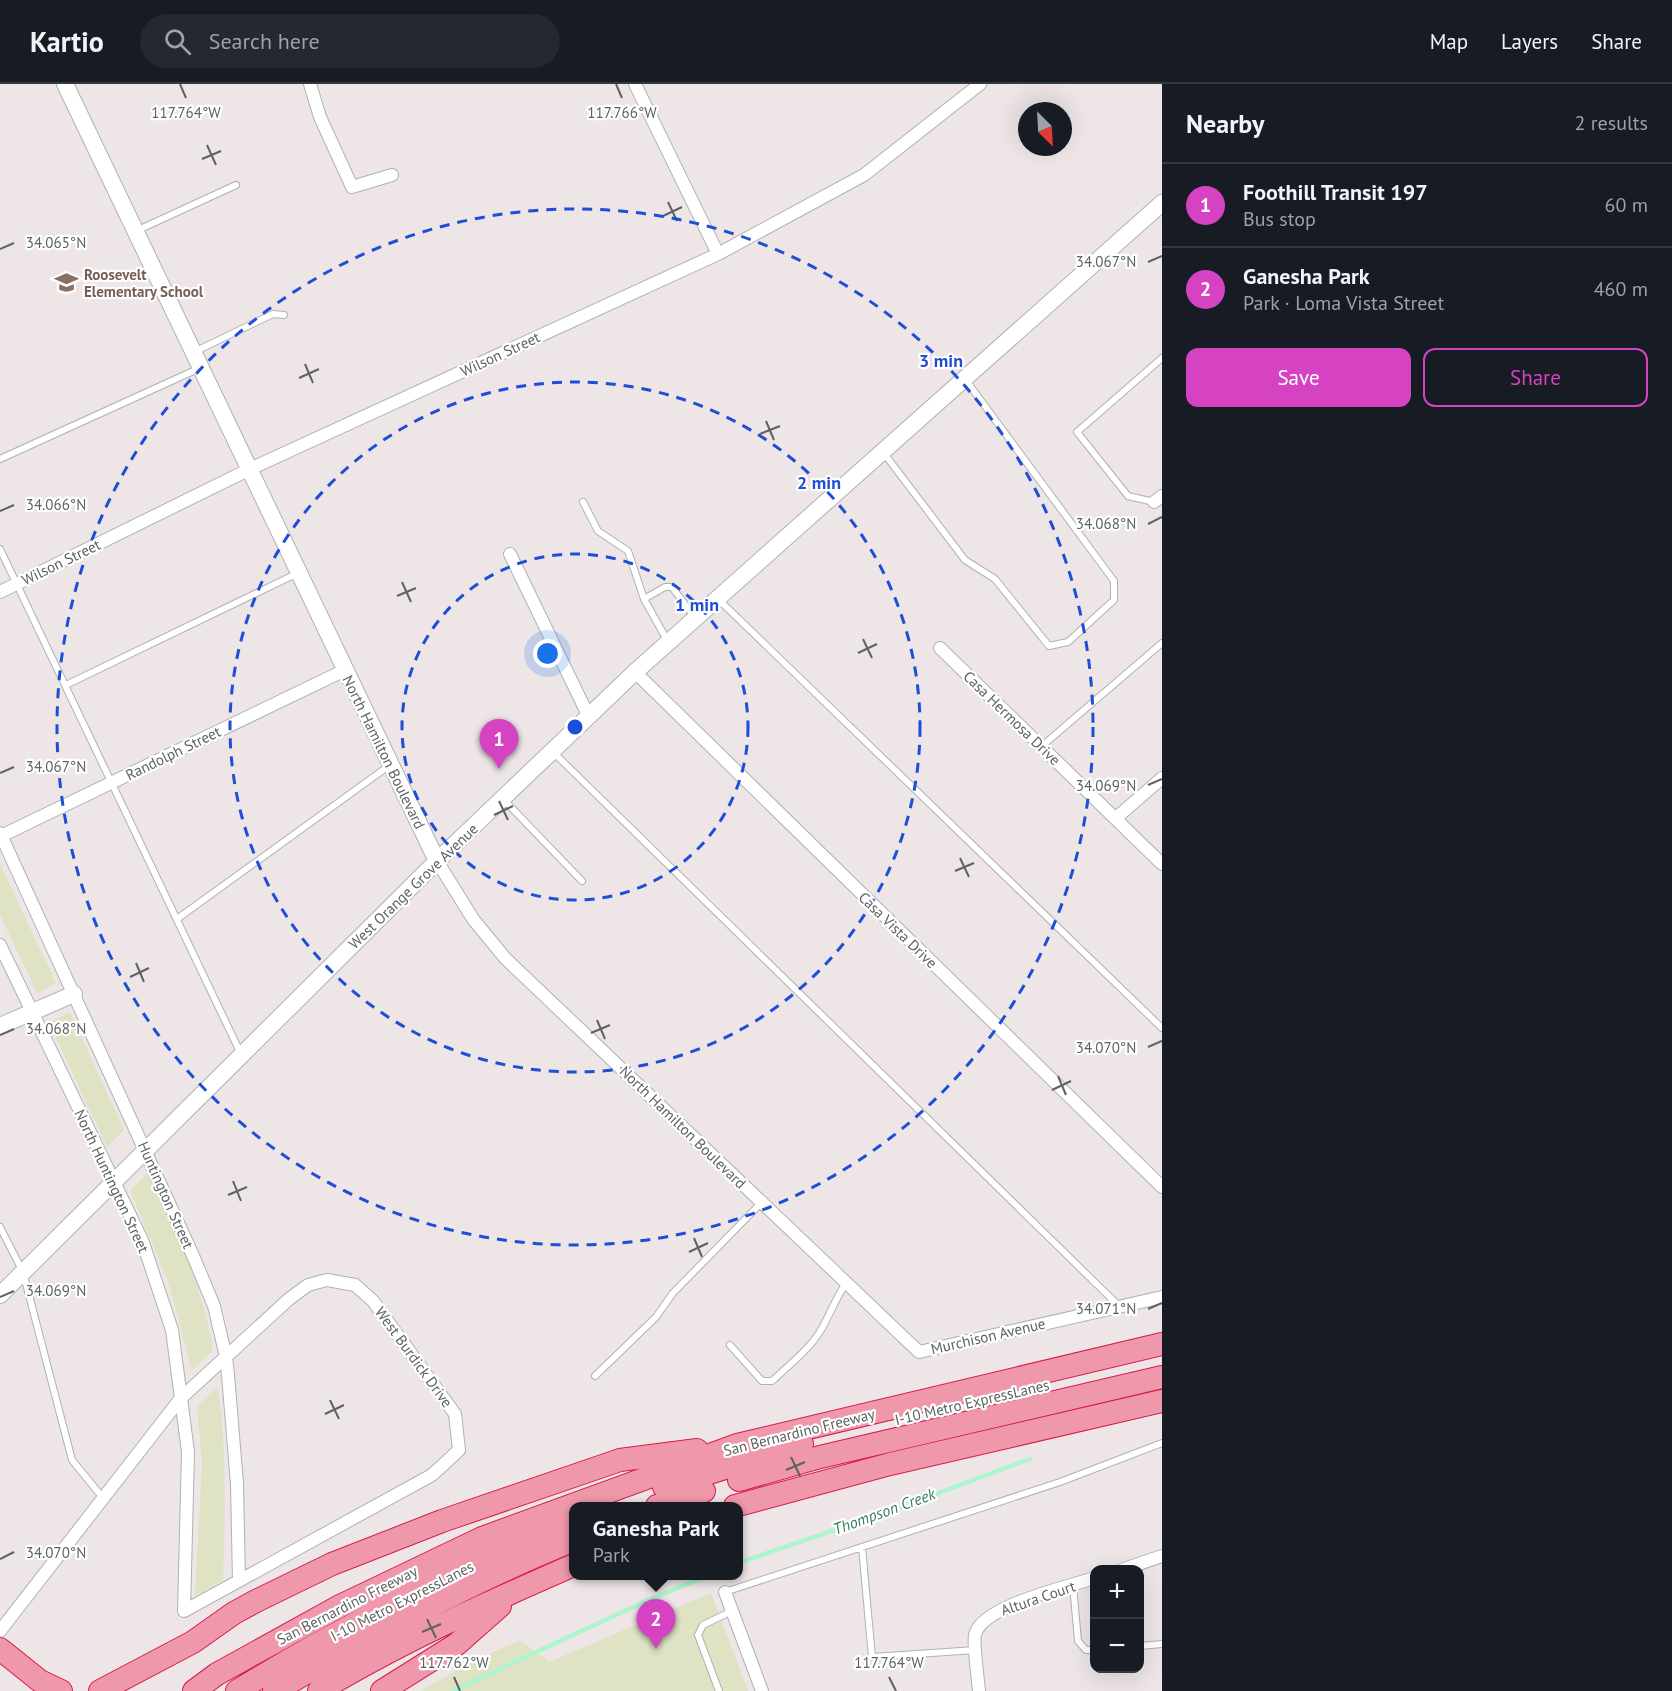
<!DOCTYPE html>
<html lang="en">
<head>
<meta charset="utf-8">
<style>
  body { margin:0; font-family:"PT Sans",sans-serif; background:#242831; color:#f1f3f6 }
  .controls { position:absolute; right:18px; bottom:18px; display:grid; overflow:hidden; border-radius:12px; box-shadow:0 6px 24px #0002 }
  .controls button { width:54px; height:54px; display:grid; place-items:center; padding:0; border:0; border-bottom:2px solid #363941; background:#171b24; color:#f1f3f6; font:30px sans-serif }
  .compass { position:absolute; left:1018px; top:18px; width:54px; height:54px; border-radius:50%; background:#171b24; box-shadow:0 6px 24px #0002; rotate:156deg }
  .you { position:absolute; left:548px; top:570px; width:21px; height:21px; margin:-15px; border:4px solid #fff; border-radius:50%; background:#1a73e8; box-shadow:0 0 0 9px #1a73e833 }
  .badge { display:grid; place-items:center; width:39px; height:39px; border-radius:50%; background:#d543c3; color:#fff; font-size:20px; font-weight:700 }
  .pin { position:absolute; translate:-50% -50px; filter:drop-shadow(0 2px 3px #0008) }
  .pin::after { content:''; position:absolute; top:32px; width:21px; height:18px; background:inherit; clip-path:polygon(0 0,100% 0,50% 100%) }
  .popup { position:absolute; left:569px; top:1418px; width:174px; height:78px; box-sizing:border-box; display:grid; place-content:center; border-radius:12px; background:#171b24; filter:drop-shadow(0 2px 4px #0005); font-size:20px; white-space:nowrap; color:#9ea1a6 }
  .popup b { font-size:22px; color:#f1f3f6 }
  .popup::after { content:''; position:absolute; left:50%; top:100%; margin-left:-12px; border:12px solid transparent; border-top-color:#171b24 }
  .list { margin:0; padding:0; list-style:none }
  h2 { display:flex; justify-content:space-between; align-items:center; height:78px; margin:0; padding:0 24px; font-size:26px }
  h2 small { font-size:20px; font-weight:400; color:#9ea1a6 }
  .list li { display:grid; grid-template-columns:39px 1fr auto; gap:18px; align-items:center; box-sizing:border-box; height:84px; padding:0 24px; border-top:2px solid #363941 }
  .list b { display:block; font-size:22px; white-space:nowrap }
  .list p { margin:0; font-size:20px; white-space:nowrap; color:#9ea1a6 }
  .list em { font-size:20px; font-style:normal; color:#9ea1a6 }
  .actions { display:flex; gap:12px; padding:18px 24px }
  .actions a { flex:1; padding:14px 0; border:2px solid #d543c3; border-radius:12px; text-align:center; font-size:21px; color:#d543c3 }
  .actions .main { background:#d543c3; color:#fff }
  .icon { flex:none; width:33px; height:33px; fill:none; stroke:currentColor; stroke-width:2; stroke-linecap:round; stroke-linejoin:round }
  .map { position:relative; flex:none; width:1162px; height:1607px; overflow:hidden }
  header { display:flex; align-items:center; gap:36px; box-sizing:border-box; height:84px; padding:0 30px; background:#171b24; border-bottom:2px solid #363941 }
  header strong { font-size:28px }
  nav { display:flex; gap:33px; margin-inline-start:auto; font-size:21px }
  .search { width:420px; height:54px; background:#242831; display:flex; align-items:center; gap:15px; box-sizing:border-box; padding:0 21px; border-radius:33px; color:#9ea1a6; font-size:22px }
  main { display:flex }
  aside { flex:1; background:#171b24 }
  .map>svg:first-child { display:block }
  .green { fill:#e0e2c4 }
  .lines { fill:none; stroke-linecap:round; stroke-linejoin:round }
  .stream { stroke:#adf5cf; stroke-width:4.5 }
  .lane-casing { stroke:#adb3b1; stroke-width:8 }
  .street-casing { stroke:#adb3b1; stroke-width:14 }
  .secondary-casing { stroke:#acb4b0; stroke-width:18 }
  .highway-casing { stroke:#d71b4e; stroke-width:24 }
  .lane { stroke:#fff; stroke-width:6 }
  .street { stroke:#fff; stroke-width:12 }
  .secondary { stroke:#fff; stroke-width:16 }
  .highway { stroke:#f098ab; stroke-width:22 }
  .ticks { fill:none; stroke:#5c6360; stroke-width:2 }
  .ring { fill:none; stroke:#1d4ed8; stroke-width:3; stroke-dasharray:10 8 }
  .labels { text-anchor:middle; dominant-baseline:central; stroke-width:4.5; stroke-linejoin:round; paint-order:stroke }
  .education-label { font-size:15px; font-weight:bold; fill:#785e54; stroke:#fff; text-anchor:start }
  .street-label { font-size:15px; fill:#5c6360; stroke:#fff }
  .water-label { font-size:16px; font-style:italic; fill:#3b7c5f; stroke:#fff }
  .ticks-label { font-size:15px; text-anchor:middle; fill:#5c6360; stroke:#fff; stroke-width:4.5; stroke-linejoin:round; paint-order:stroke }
  .centre { fill:#1d4ed8; stroke:#fff; stroke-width:3 }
  .ring-label { font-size:18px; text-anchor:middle; font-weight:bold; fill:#1d4ed8; stroke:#fff; stroke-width:4.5; stroke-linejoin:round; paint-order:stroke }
</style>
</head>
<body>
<header>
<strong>Kartio</strong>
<div class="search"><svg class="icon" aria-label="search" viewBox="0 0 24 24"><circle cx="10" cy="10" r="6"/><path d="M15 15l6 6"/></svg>Search here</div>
<nav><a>Map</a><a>Layers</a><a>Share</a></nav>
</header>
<main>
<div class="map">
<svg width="1162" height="1607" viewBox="0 0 1162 1607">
  <rect width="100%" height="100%" fill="#ede5e6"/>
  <!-- green -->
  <path class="green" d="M 0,780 L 56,899 L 37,909 L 0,831 Z
    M 70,928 L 124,1046 L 107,1063 L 49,939 Z
    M 148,1089 C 176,1146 204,1204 213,1267 L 192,1286 L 168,1197 L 130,1107 Z
    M 218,1303 C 227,1367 225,1432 223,1496 L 195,1512 L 202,1379 L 197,1322 Z
    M 711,1509 L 748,1607 L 420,1607 L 480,1574 L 520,1556 L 549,1578 Z"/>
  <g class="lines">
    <!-- stream -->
    <path class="stream" d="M 738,1479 L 893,1426 L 1030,1375
      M 453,1607 L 646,1517 L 707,1492"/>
    <defs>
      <path id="lane" d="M 136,147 L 236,101
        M 194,268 L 273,230 L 284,231
        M 883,368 L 965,476 L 995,495 L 1049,562 L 1068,558 L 1114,516 L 1114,497 L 965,295
        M 0,375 L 200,284
        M 583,418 L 598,447 L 628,467 L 644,515 L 668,558
        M 1154,418 L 1128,412 L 1077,348 L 1162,274
        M 0,465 L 240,968
        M 644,515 L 665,503 L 672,503 L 695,534
        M 718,515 L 1162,944
        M 66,601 L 298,489
        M 1042,662 L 1162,559
        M 553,668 L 1120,1223
        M 503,715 L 582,797
        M 177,835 L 390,681
        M 0,1143 L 23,1188 L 72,1376 L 103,1414
        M 730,1261 L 762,1297 L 772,1297 C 789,1281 809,1266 821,1246 C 830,1230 836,1214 846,1199
        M 595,1292 L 656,1233 L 673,1209 L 762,1118
        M 862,1463 L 872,1573 L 976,1566
        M 1073,1501 L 1078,1557 L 1086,1566 L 1094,1566
        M 725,1508 L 1060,1398 L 1162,1359
        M 1140,1562 L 1162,1560
        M 719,1607 L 698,1551 L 703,1541 L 732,1527"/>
      <path id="street" d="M 310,0 L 320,33 L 352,103 L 392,91
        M 635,0 L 718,170
        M 1154,418 L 1162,412
        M 510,470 L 589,633
        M 0,508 L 250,385 L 718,170 L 864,91 L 980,0
        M 940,564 L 1162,780
        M 635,588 L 1162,1103
        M 1116,734 L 1162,694
        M 0,749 L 194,1174 L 214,1222 L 226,1273 L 228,1291 L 237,1400 L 239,1497
        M 1,752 L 345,586
        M 437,777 L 473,835 L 505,874 L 919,1268 L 1162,1213
        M 0,861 L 142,1156 L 172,1246 L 188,1368 L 184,1527
        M 1121,1486 L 1162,1472
        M 725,1508 L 762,1607
        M 0,1547 L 181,1314 L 289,1215 L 308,1201 L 327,1196 L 355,1201 L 373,1217 L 455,1330 L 459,1366 L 432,1391 L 184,1527
        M 979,1607 C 978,1595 973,1560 975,1551 C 981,1522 1068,1503 1094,1494"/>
      <path id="secondary" d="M 65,0 L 437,777
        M 0,942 L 74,910
        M 0,1211 L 437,777 L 635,588 L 1162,119"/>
      <path id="highway" d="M 739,1396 L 820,1373 L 1162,1293
        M 664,1403 L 802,1360
        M 657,1422 L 704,1407
        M 735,1422 L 890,1380 L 1162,1317
        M 0,1565 L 40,1597 L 61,1607
        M 100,1607 L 193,1558 L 234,1529 L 256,1517 L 332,1480 L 442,1437 L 620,1376 L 697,1366
        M 194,1607 L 217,1590 L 340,1522 L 482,1454 L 737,1361 L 1162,1260
        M 237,1607 C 345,1541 457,1485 574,1438
        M 274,1607 C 372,1552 470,1498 574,1456
        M 319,1607 C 400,1558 487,1519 574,1481
        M 382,1607 L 457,1560 L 500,1522"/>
    </defs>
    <!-- lane casing -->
    <use href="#lane" class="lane-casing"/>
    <!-- street casing -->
    <use href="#street" class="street-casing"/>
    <!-- secondary casing -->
    <use href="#secondary" class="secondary-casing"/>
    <!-- highway casing -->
    <use href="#highway" class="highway-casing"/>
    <!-- lane -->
    <use href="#lane" class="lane"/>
    <!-- street -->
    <use href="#street" class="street"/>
    <!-- secondary -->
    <use href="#secondary" class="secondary"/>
    <!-- highway -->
    <use href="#highway" class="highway"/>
  </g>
  <!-- ticks -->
  <path class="ticks" d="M 180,0 L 186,14M 616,0 L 622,14M 207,61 L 216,81M 202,75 L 221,67M 668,118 L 677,137M 663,132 L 682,123M 0,165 L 14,159M 1148,178 L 1162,172M 305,280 L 313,299M 299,294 L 319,285M 766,337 L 774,356M 760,350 L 780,342M 0,427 L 14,421M 1148,440 L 1162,433M 402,498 L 411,518M 397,512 L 416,504M 863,555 L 872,574M 858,569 L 877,560M 0,689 L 14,683M 1148,701 L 1162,695M 499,717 L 508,736M 494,731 L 513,722M 960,774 L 969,793M 955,787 L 974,779M 136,879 L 144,898M 130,893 L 149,884M 597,936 L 605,955M 591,949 L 610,941M 0,951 L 14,945M 1148,963 L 1162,957M 1058,992 L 1066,1011M 1052,1006 L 1071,997M 233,1097 L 241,1117M 228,1111 L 247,1103M 694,1154 L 702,1173M 689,1168 L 708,1159M 0,1213 L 14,1207M 1148,1225 L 1162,1219M 330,1316 L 339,1335M 325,1330 L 344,1321M 791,1373 L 800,1392M 786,1386 L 805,1378M 0,1475 L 14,1468M 427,1535 L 436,1554M 422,1548 L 441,1540M 454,1593 L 460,1607M 889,1593 L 896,1607"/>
  <!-- distance rings -->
  <g class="ring">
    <circle cx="575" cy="643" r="173"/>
    <circle cx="575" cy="643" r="345"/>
    <circle cx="575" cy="643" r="518"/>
  </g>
  <!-- icons -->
  <defs>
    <symbol id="school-bare" viewBox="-9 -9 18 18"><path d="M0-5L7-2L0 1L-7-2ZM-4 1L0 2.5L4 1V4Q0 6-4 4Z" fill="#8d6e63" stroke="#fff" stroke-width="2.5" paint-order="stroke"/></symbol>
  </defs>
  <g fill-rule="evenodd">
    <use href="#school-bare" x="50" y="182" width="33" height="33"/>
  </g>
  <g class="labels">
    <!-- education labels -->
    <g class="education-label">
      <text x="84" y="190">Roosevelt<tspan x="84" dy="17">Elementary School</tspan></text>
    </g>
    <!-- street labels -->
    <g class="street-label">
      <text transform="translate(500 270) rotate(-25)">Wilson Street</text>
      <text transform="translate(61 478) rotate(-26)">Wilson Street</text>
      <text transform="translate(1012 634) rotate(44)">Casa Hermosa Drive</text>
      <text transform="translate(384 668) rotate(64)">North Hamilton Boulevard</text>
      <text transform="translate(173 669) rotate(-26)">Randolph Street</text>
      <text transform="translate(413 802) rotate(-44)">West Orange Grove Avenue</text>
      <text transform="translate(898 846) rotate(44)">Casa Vista Drive</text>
      <text transform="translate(683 1043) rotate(44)">North Hamilton Boulevard</text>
      <text transform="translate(112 1097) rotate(65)">North Huntington Street</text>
      <text transform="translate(166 1111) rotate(66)">Huntington Street</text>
      <text transform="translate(988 1252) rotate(-13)">Murchison Avenue</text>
      <text transform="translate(414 1273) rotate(54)">West Burdick Drive</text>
      <text transform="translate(972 1318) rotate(-13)">I-10 Metro ExpressLanes</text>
      <text transform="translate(799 1348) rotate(-14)">San Bernardino Freeway</text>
      <text transform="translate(1038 1514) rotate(-19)">Altura Court</text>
      <text transform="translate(402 1517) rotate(-27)">I-10 Metro ExpressLanes</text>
      <text transform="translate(347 1521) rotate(-27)">San Bernardino Freeway</text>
    </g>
    <!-- water labels -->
    <g class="water-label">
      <text transform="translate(884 1427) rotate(-20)">Thompson Creek</text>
    </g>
  </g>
  <g class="ticks-label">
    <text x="186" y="34">117.764°W</text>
    <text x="622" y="34">117.766°W</text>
    <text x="56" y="164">34.065°N</text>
    <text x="1106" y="183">34.067°N</text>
    <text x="56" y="426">34.066°N</text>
    <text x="1106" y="445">34.068°N</text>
    <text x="56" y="688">34.067°N</text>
    <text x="1106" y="707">34.069°N</text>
    <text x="56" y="950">34.068°N</text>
    <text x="1106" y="969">34.070°N</text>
    <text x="56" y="1212">34.069°N</text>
    <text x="1106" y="1230">34.071°N</text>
    <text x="56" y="1474">34.070°N</text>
    <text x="454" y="1584">117.762°W</text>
    <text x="889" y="1584">117.764°W</text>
  </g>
  <circle cx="575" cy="643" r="9" class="centre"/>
  <g class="ring-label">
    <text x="941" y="283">3 min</text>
    <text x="819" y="405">2 min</text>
    <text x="697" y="527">1 min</text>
  </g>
</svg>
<div class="controls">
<button>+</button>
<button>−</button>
</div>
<svg class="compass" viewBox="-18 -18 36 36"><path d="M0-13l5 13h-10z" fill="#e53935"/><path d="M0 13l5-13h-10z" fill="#9ea1a6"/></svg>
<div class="you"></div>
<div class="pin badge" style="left:499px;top:685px">1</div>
<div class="pin badge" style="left:656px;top:1565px">2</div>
<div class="popup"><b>Ganesha Park</b>Park</div>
</div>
<aside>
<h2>Nearby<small>2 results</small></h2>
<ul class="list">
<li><span class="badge">1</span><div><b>Foothill Transit 197</b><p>Bus stop</p></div><em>60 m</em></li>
<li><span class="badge">2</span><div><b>Ganesha Park</b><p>Park · Loma Vista Street</p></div><em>460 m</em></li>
</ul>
<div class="actions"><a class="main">Save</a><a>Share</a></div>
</aside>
</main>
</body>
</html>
